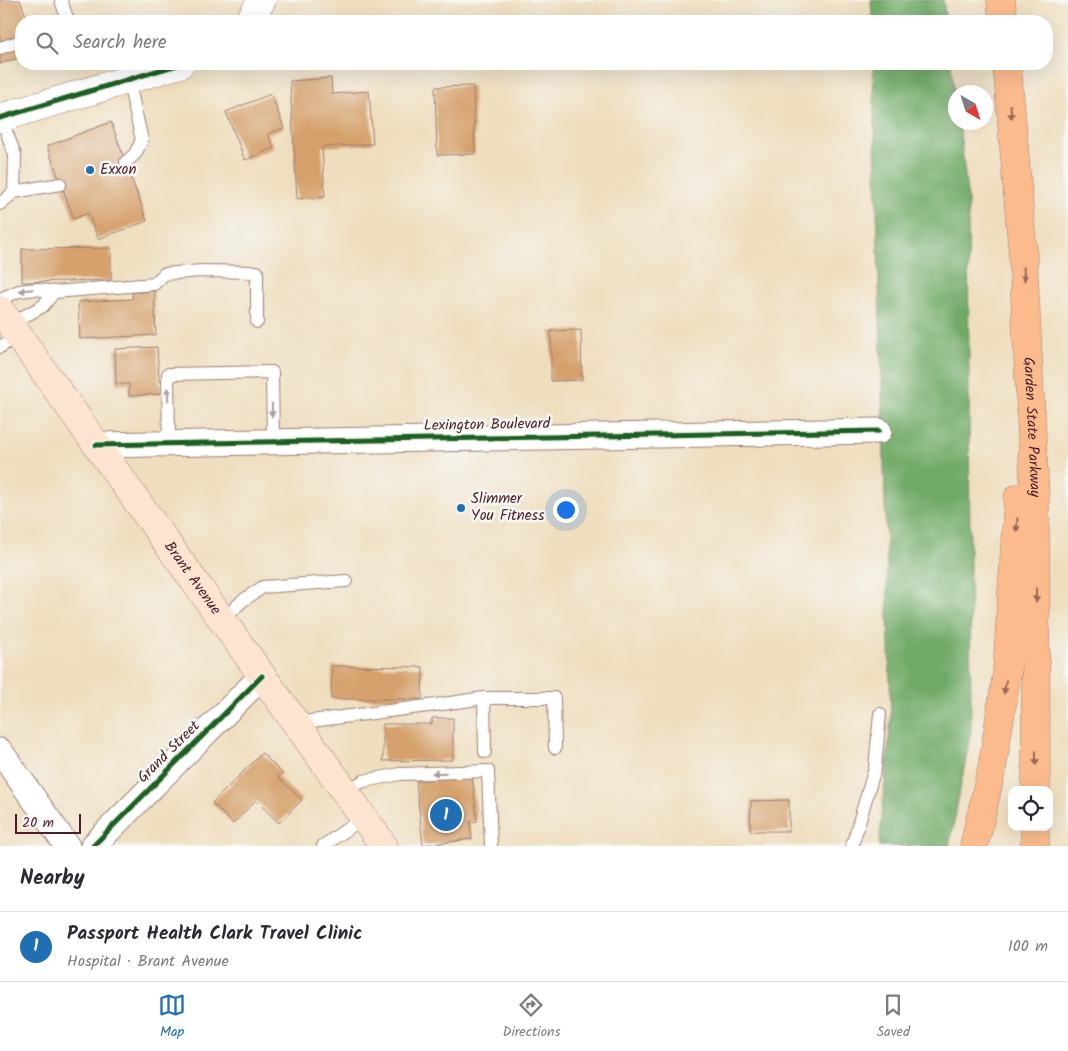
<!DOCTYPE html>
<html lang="en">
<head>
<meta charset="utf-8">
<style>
  body { margin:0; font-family:Kalam,sans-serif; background:#f2f2f3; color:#2b2b33 }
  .controls { position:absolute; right:15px; bottom:15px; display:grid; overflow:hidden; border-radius:10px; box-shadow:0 5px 20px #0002 }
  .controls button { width:45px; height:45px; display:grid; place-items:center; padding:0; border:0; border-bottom:1px solid #e1e1e2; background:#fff; color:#2b2b33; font:25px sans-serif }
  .compass { position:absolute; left:948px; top:85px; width:45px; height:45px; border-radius:50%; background:#fff; box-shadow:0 5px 20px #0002; rotate:141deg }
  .scale { position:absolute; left:15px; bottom:12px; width:66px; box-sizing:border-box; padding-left:5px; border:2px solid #4a1f2b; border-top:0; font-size:14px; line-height:18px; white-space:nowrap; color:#4a1f2b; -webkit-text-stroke:4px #f6f6f2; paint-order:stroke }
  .you { position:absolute; left:565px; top:509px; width:18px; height:18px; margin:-12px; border:4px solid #fff; border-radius:50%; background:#1a73e8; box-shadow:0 0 0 8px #1a73e833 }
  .badge { display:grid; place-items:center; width:32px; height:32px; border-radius:50%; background:#1f6fb2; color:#fff; font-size:16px; font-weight:700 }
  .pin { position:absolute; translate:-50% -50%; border:2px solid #fff; box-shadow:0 1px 5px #0006 }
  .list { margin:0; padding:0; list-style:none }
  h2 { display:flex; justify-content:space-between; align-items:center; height:65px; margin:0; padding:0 20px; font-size:21px }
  h2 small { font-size:16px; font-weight:400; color:#7c7c81 }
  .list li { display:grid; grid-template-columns:32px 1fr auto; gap:15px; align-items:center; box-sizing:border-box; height:70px; padding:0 20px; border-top:1px solid #e1e1e2 }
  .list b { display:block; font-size:19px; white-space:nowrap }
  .list p { margin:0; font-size:16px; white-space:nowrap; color:#7c7c81 }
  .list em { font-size:16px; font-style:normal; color:#7c7c81 }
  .icon { flex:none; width:28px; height:28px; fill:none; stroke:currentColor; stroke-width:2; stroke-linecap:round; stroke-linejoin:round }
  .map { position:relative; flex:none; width:1068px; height:846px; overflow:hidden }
  .search { position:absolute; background:#fff; box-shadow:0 5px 20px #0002; left:15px; right:15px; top:15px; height:55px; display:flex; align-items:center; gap:12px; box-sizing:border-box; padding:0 18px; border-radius:20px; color:#7c7c81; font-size:19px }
  .sheet { height:135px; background:#fff }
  nav { display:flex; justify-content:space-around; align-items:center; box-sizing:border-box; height:70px; border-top:1px solid #e1e1e2; background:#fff; font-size:14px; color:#7c7c81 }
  nav a { display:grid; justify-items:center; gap:2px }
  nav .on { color:#1f6fb2 }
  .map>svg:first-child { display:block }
  .forest { fill:#71aa68; stroke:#5e644a }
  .building { fill:#d6a16c }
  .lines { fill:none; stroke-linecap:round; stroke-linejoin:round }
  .service-casing { stroke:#9c7e74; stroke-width:14 }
  .minor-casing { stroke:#9c7e74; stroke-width:27 }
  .tertiary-casing { stroke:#9c7e74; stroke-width:29 }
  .secondary-casing { stroke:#9c7e74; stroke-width:29 }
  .motorway-casing { stroke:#9c7e74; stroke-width:29 }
  .service { stroke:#fff; stroke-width:12 }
  .minor { stroke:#fff; stroke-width:25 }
  .tertiary { stroke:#fff; stroke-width:28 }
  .secondary { stroke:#fde4d1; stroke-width:28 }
  .motorway { stroke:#fbbb8d; stroke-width:28 }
  .cycleway-casing { stroke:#f6f6f2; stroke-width:8 }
  .cycleway { stroke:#1b5e20; stroke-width:5 }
  .oneway { fill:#9a6557 }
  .oneway2 { fill:#ae9aa0 }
  .poi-dot { fill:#1f6fb2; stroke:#f6f6f2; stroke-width:2 }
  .labels { text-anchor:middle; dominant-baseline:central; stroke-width:5; stroke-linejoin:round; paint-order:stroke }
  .poi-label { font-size:15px; fill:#4a1f2b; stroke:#f6f6f2; text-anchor:start }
  .street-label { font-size:15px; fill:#4a1f2b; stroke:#f6f6f2 }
</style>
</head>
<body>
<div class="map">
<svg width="1068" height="846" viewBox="0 0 1068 846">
  <rect width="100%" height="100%" fill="#f6f6f2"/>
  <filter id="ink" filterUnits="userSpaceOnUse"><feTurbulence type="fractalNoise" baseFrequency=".02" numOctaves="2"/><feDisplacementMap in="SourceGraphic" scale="10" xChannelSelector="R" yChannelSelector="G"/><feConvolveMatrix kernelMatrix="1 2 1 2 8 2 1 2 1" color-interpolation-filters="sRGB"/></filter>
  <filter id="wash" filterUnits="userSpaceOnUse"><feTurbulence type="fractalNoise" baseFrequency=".0096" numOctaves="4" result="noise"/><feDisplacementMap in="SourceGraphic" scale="20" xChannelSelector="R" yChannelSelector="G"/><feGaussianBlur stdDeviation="1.12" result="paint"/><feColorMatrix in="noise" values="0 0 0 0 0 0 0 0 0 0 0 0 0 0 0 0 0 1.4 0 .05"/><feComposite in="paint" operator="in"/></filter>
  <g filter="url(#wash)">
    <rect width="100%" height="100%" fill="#efdebe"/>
    <!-- forest -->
    <path class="forest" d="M 871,0 L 943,0 L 946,21 L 872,21 Z
      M 873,64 L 951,64 L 955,97 L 956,122 L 959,123 L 968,201 L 971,731 L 952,833 L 949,846 L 879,846 L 891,719 Z"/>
    <g id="blocks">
      <!-- building -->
      <path class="building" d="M 0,0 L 20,0 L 28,21 L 21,21 L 21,57 L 0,64 Z
        M 331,78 L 332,94 L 369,91 L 373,144 L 322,147 L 325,197 L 297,199 L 290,81 Z
        M 473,86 L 475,154 L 437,155 L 435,87 Z
        M 271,94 L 284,128 L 268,134 L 274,148 L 245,160 L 226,112 Z
        M 111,122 L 147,221 L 98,239 L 88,213 L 74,219 L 47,146 Z
        M 111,248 L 111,280 L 22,282 L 22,249 Z
        M 154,291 L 156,335 L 80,339 L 78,302 L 132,299 L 132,293 Z
        M 581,330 L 582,380 L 551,381 L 551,331 Z
        M 157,347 L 160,394 L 129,396 L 129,384 L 116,384 L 115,349 Z
        M 332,666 L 423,667 L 422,699 L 331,699 Z
        M 432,718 L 453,718 L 453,760 L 383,761 L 383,724 L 432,724 Z
        M 262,753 L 282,773 L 278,777 L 302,800 L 279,823 L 256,800 L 233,824 L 212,803 Z
        M 472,775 L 477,821 L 470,822 L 472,839 L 423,845 L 416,781 Z
        M 789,800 L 789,831 L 750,831 L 751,801 Z"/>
    </g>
  </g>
  <g filter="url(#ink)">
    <use href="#blocks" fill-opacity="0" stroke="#9c7e74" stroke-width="1"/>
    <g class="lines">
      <defs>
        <path id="service" d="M 61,0 L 68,21
          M 0,48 L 21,41
          M 1,117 L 15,155 L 14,192
          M 126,162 L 135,154 L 142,140 L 128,79
          M 0,204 L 14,192 L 60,184
          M 0,299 L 19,291 L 36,289 L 54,292 L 154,284 L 164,274 L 201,271 L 257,272 L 257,322
          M 10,324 L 43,306 L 54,292
          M 0,347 L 19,335
          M 169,443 L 168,374 L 272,372 L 273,442
          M 222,621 L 242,601 L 263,587 L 346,581
          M 484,698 L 485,752
          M 296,723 L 443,704 L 484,698 L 554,698 L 555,748
          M 344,791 L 364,781 L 400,774 L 488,771 L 491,846
          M 323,846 L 363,818
          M 852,846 L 875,768 L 880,714"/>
        <path id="minor" d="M 96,445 L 879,431
          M 0,751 L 67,846
          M 93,846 L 262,676"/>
        <path id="tertiary" d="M 249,21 L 262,0
          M 0,118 L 180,64"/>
        <g id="secondary">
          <path id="s1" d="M 0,310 L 384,846"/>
        </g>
        <g id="motorway">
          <path d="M 1001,0 L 1003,21"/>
          <path id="s2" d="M 1007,64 L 1023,256 L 1035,498 L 1036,790"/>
          <path d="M 974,846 L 992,768 L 1007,673 L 1018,498"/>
          <path d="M 1035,846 L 1035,827"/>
        </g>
      </defs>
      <!-- service casing -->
      <use href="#service" class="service-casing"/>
      <!-- minor casing -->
      <use href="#minor" class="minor-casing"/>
      <!-- tertiary casing -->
      <use href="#tertiary" class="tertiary-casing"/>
      <!-- secondary casing -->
      <use href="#secondary" class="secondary-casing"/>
      <!-- motorway casing -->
      <use href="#motorway" class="motorway-casing"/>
      <!-- service -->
      <use href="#service" class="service"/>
      <!-- minor -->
      <use href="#minor" class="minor"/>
      <!-- tertiary -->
      <use href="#tertiary" class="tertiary"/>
      <!-- secondary -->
      <use href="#secondary" class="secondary"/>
      <!-- motorway -->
      <use href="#motorway" class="motorway"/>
      <defs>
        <path id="cycleway" d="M 0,118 L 180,64
          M 96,445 L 879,431
          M 93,846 L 262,676"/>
      </defs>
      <!-- cycleway casing -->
      <use href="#cycleway" class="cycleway-casing"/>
      <!-- cycleway -->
      <use href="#cycleway" class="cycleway"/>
    </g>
    <!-- one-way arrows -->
    <defs><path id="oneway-solid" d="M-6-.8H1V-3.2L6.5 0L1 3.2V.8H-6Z" transform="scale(1.25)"/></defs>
    <g class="oneway">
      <use href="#oneway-solid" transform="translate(1011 112) rotate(85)"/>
      <use href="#oneway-solid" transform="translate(1024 274) rotate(87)"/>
      <use href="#oneway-solid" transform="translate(1017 525) rotate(94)"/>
      <use href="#oneway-solid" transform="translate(1036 595) rotate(90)"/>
      <use href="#oneway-solid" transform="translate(1005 687) rotate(98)"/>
      <use href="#oneway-solid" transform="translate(1036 758) rotate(90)"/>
    </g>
    <g class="oneway2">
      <use href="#oneway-solid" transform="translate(26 290) rotate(172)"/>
      <use href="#oneway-solid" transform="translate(168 394) rotate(-92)"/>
      <use href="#oneway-solid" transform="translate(272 410) rotate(89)"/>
      <use href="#oneway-solid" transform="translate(439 773) rotate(178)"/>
    </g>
  </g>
  <!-- markers -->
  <g class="poi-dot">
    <circle cx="90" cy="170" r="5"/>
    <circle cx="461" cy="508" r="5"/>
  </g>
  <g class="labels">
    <!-- poi labels -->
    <g class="poi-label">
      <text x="100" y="170">Exxon</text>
      <text x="471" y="499">Slimmer<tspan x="471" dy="17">You Fitness</tspan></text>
    </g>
    <!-- street labels -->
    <g class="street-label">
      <text transform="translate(487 425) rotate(-1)">Lexington Boulevard</text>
      <text stroke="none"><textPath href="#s2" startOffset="364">Garden State Parkway</textPath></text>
      <text stroke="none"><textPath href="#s1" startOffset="330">Brant Avenue</textPath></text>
      <text transform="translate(169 752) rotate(-45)">Grand Street</text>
    </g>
  </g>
</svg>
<div class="controls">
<button><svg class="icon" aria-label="locate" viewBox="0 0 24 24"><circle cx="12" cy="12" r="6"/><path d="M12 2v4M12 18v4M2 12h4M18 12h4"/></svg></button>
</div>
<svg class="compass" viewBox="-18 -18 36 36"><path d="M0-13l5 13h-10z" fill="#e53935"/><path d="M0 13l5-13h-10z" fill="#7c7c81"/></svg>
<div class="scale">20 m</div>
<div class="you"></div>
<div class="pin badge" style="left:446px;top:815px">1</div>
<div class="search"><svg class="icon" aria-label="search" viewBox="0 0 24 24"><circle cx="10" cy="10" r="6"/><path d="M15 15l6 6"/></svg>Search here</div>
</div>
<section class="sheet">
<h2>Nearby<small></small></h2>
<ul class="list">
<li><span class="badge">1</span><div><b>Passport Health Clark Travel Clinic</b><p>Hospital · Brant Avenue</p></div><em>100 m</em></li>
</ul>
</section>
<nav>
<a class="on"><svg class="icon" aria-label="map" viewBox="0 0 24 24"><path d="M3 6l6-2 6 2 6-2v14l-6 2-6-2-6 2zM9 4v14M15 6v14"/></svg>Map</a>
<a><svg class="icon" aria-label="directions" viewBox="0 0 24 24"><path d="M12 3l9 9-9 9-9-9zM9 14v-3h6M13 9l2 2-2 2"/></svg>Directions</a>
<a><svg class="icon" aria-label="saved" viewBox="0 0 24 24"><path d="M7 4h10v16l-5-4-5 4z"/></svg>Saved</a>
</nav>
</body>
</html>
